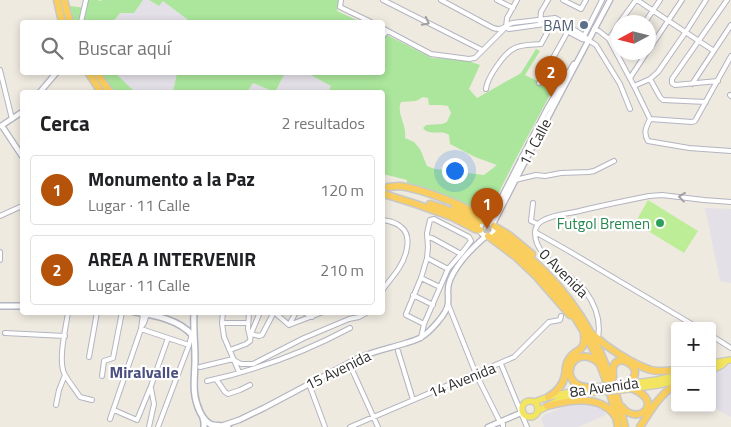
<!DOCTYPE html>
<html lang="es">
<head>
<meta charset="utf-8">
<style>
  body { margin:0; font-family:"Titillium Web",sans-serif; background:#f6f6f6; color:#202124 }
  .controls { position:absolute; right:15px; bottom:15px; display:grid; overflow:hidden; border-radius:5px; box-shadow:0 2px 8px #0003 }
  .controls button { width:45px; height:45px; display:grid; place-items:center; padding:0; border:0; border-bottom:1px solid #e0e0e0; background:#fff; color:#202124; font:25px sans-serif }
  .compass { position:absolute; left:611px; top:15px; width:45px; height:45px; border-radius:50%; background:#fff; box-shadow:0 2px 8px #0003; rotate:263deg }
  .you { position:absolute; left:454px; top:170px; width:18px; height:18px; margin:-12px; border:4px solid #fff; border-radius:50%; background:#1a73e8; box-shadow:0 0 0 8px #1a73e833 }
  .badge { display:grid; place-items:center; width:32px; height:32px; border-radius:50%; background:#b45309; color:#fff; font-size:16px; font-weight:700 }
  .pin { position:absolute; translate:-50% -41px; filter:drop-shadow(0 1px 2px #0008) }
  .pin::after { content:''; position:absolute; top:26px; width:18px; height:15px; background:inherit; clip-path:polygon(0 0,100% 0,50% 100%) }
  .list { margin:0; padding:0; list-style:none }
  h2 { display:flex; justify-content:space-between; align-items:center; height:65px; margin:0; padding:0 20px; font-size:21px }
  h2 small { font-size:16px; font-weight:400; color:#757577 }
  .list li { display:grid; grid-template-columns:32px 1fr auto; gap:15px; align-items:center; box-sizing:border-box; height:70px; margin:0 10px 10px; padding:0 10px; border:1px solid #e0e0e0; border-radius:5px }
  .list b { display:block; font-size:19px; white-space:nowrap }
  .list p { margin:0; font-size:16px; white-space:nowrap; color:#757577 }
  .list em { font-size:16px; font-style:normal; color:#757577 }
  .icon { flex:none; width:28px; height:28px; fill:none; stroke:currentColor; stroke-width:2; stroke-linecap:round; stroke-linejoin:round }
  .map { position:relative; flex:none; width:731px; height:427px; overflow:hidden }
  .search { position:absolute; background:#fff; box-shadow:0 2px 8px #0003; left:20px; top:20px; width:365px; height:55px; display:flex; align-items:center; gap:12px; box-sizing:border-box; padding:0 18px; border-radius:5px; color:#757577; font-size:19px }
  .panel { position:absolute; background:#fff; box-shadow:0 2px 8px #0003; left:20px; top:90px; width:365px; height:225px; border-radius:5px }
  .map>svg:first-child { display:block }
  .industrial { fill:#e3e0e8 }
  .green { fill:#abe69c; fill-rule:evenodd }
  .pitch { fill:#beed98 }
  .lines { fill:none; stroke-linecap:round; stroke-linejoin:round }
  .trunk-tunnel { stroke:#c8c4bc; stroke-width:6; stroke-dasharray:6 3; stroke-linecap:butt }
  .minor-casing { stroke:#b3b4c1; stroke-width:6 }
  .tertiary-casing { stroke:#b3b4c1; stroke-width:7 }
  .secondary-casing { stroke:#b3b4c1; stroke-width:8 }
  .primary-casing { stroke:#c8c8c8; stroke-width:8 }
  .trunk-casing { stroke:#c8c8c8; stroke-width:9 }
  .minor { stroke:#fff; stroke-width:4 }
  .tertiary { stroke:#fff; stroke-width:4.5 }
  .secondary { stroke:#fff; stroke-width:5 }
  .primary { stroke:#f4e560; stroke-width:5.5 }
  .trunk { stroke:#face5e; stroke-width:6 }
  .primary-bridge-casing { stroke:#c8c8c8; stroke-width:8; stroke-linecap:butt }
  .primary-bridge { stroke:#f4e560; stroke-width:5.5 }
  .oneway { stroke:#a0a0a0 }
  .service-dot { fill:#5c6f8a; stroke:#fff; stroke-width:2 }
  .leisure-dot { fill:#2e9e5b; stroke:#fff; stroke-width:2 }
  .labels { text-anchor:middle; dominant-baseline:central; stroke-width:4.5; stroke-linejoin:round; paint-order:stroke }
  .service-label { font-size:15px; fill:#4e5e75; stroke:#fff; text-anchor:end }
  .street-label { font-size:15px; fill:#2d2d2d; stroke:#fff }
  .leisure-label { font-size:15px; fill:#27864d; stroke:#fff; text-anchor:end }
  .neighbourhood-label { font-size:16px; font-weight:bold; fill:#4c4e80; stroke:#fff }
</style>
</head>
<body>
<div class="map">
<svg width="731" height="427" viewBox="0 0 731 427">
  <rect width="100%" height="100%" fill="#efeae0"/>
  <!-- industrial -->
  <path class="industrial" d="M 143,0 L 149,0 L 159,6 L 163,0 L 188,19 L 187,22 L 113,22 L 120,13 L 134,13 Z
    M 115,73 L 177,73 L 173,92 L 135,92 Z
    M 285,73 L 307,73 L 331,86 L 328,92 L 247,92 L 252,83 L 275,92 Z
    M 705,208 L 731,209 L 731,283 L 720,281 Z
    M 731,364 L 731,417 L 712,407 L 712,373 Z
    M 576,405 L 586,405 L 599,407 L 604,411 L 606,415 L 578,427 L 544,427 L 541,419 L 544,415 L 563,407 Z"/>
  <!-- green -->
  <path class="green" d="M 88,0 L 98,0 L 101,1 L 102,0 L 143,0 L 134,13 L 120,13 L 113,22 L 74,22 L 70,6 L 85,8 Z
    M 149,0 L 339,0 L 337,11 L 361,22 L 187,22 L 187,19 L 163,1 L 159,6 Z
    M 383,33 L 432,58 L 462,59 L 480,65 L 469,89 L 477,98 L 521,73 L 536,49 L 540,51 L 525,75 L 553,89 L 512,166 L 487,217 L 449,198 L 407,184 L 407,180 L 383,174 L 382,92 L 328,92 L 331,86 L 307,73 L 382,72 ZM 423,97 L 428,98 L 429,105 L 441,105 L 448,106 L 451,113 L 447,122 L 442,124 L 426,125 L 423,128 C 430,137 441,129 449,135 L 450,144 L 475,157 L 497,165 L 484,175 L 435,169 L 427,166 L 420,149 L 414,142 L 405,138 C 407,124 396,114 401,102 L 416,101 Z
    M 100,73 L 115,73 L 135,92 L 114,92 Z
    M 177,73 L 177,72 L 285,73 L 275,92 L 253,83 L 247,92 L 173,92 Z"/>
  <!-- pitch -->
  <path class="pitch" d="M 648,200 L 698,231 L 684,253 L 635,223 Z"/>
  <g class="lines">
    <!-- trunk-tunnel -->
    <path class="trunk-tunnel" d="M 480,221 L 498,233
      M 477,225 L 495,236"/>
    <defs>
      <path id="minor" d="M 341,0 L 340,7 L 371,22
        M 383,0 L 482,50
        M 441,0 L 493,28 C 504,31 503,26 512,23 L 555,18 L 557,19 L 584,36 L 588,40 L 596,45 L 620,84 L 630,109
        M 497,0 L 513,8
        M 563,0 L 581,9 L 586,0
        M 637,0 L 714,51
        M 81,22 L 86,0
        M 540,22 L 541,12 L 548,0
        M 620,22 L 636,0
        M 645,22 L 660,0
        M 506,27 L 509,29 L 552,23 L 582,39 L 588,40
        M 382,28 L 431,54 L 469,59 L 475,58 L 506,27 L 507,18 L 517,0
        M 594,29 L 599,31 L 609,39 L 634,86 L 650,119
        M 584,36 L 602,0
        M 382,37 L 387,31
        M 609,39 L 618,25
        M 648,51 L 682,0
        M 0,70 L 12,119
        M 630,78 L 647,52
        M 650,79 L 660,97 L 663,100 L 706,102
        M 718,81 L 675,85 L 672,83 L 672,79 L 727,0
        M 539,83 L 568,31
        M 692,84 L 731,25
        M 634,86 L 650,79 L 658,72 L 687,30 L 706,0
        M 486,89 C 487,78 503,55 513,49 C 520,44 533,45 541,44 L 555,18
        M 730,95 L 731,96
        M 650,119 L 692,122 L 695,121 L 731,56
        M 650,119 C 646,127 643,133 648,141 L 689,148 L 731,151
        M 515,180 L 536,175 L 545,176 L 561,173 L 589,172 L 594,171 L 614,161
        M 533,203 L 531,221 L 538,224
        M 0,216 L 22,206
        M 382,220 C 389,221 396,222 401,227 C 413,236 406,257 399,268 C 394,276 387,283 382,291
        M 535,232 L 567,250 L 695,326
        M 427,237 L 432,238 L 461,254
        M 0,252 L 0,260
        M 427,258 L 448,269
        M 421,278 L 440,287
        M 413,295 L 433,305
        M 448,304 L 476,374 L 500,422 L 503,424 L 503,427
        M 68,312 C 66,328 58,358 64,373 C 68,381 75,389 80,397 L 92,400
        M 223,312 L 222,323 L 224,337 L 239,372
        M 249,312 L 248,329 L 250,337
        M 274,312 L 289,325
        M 303,312 L 312,317
        M 222,323 L 248,323
        M 289,325 L 323,312
        M 289,325 L 296,312
        M 142,326 L 144,323 L 147,314
        M 141,329 L 189,345
        M 5,333 L 65,336
        M 251,334 L 259,336 L 262,335 L 274,312
        M 712,336 L 731,348
        M 421,338 L 424,324 L 448,269 L 461,254 L 471,241 L 469,237 L 434,219 L 430,220 L 427,233 L 428,247 L 427,258 L 421,278 L 406,314 L 406,315 L 424,324
        M 598,338 C 601,321 596,306 586,292 C 571,273 535,259 535,233 C 535,228 537,224 542,221 C 552,215 564,214 575,212 C 599,206 624,201 649,196 L 662,195 L 704,200 L 731,202
        M 230,350 L 246,344 L 250,341 L 251,334 L 260,312
        M 398,351 L 413,400
        M 89,357 L 97,312
        M 234,360 L 241,364 L 253,364 L 304,338 L 349,319 L 359,317 L 368,312
        M 349,363 L 378,427
        M 501,364 L 527,427
        M 200,367 L 233,359
        M 102,376 L 104,361 L 113,358 L 122,312
        M 216,379 L 225,392 L 228,394 L 240,390 L 250,385
        M 207,381 C 257,370 305,352 350,328
        M 309,384 L 325,427
        M 56,405 L 59,390 L 65,375
        M 114,410 L 137,420 L 151,386 L 168,338
        M 110,419 L 141,329 L 143,314
        M 149,427 L 154,404 L 151,388
        M 158,427 L 189,345 L 192,334
        M 350,427 L 514,357 L 549,322 L 560,320 L 561,316"/>
      <path id="tertiary" d="M 40,92 L 57,72
        M 1,126 L 22,112
        M 2,126 L 22,156
        M480 229a7 7 0 1 1 14 0a7 7 0 1 1-14 0Z
        M 489,222 L 547,109 L 574,64
        M 493,224 C 531,149 570,75 610,0
        M 224,425 L 239,420 L 264,408 L 358,358 C 374,351 390,348 406,343 C 410,342 416,340 420,338 C 429,333 448,313 448,303 C 449,294 446,290 450,280 C 457,263 472,248 486,236
        M 488,427 L 523,412"/>
      <path id="secondary" d="M 0,306 L 22,306
        M 135,312 C 155,315 180,320 193,336
        M 194,312 C 193,328 195,343 195,359 C 195,379 191,393 200,412 C 202,416 205,421 210,424 C 215,427 222,424 228,427
        M 203,418 L 204,422 L 204,427"/>
      <path id="primary" d="M 712,363 L 731,360
        M 712,370 L 722,365 L 726,361
        M 620,385 L 657,380 L 675,376
        M 621,390 L 658,385 L 675,381
        M522 409a8 8 0 1 1 16 0a8 8 0 1 1-16 0Z
        M 534,402 L 548,397 L 589,388
        M 538,411 L 561,399 L 569,396 L 595,392"/>
      <path id="trunk" d="M 57,0 L 62,22
        M 64,0 L 70,22
        M 88,72 L 101,92
        M 96,72 L 110,92
        M 388,187 C 392,187 395,186 399,186 C 417,188 475,207 485,222
        M 382,192 L 387,195 L 416,204 L 452,217 L 475,229 L 480,230
        M 430,204 L 443,208 L 477,225
        M 454,208 L 480,221
        M 494,226 L 509,235 L 532,254
        M 498,233 C 570,282 605,342 625,427
        M 488,236 L 516,257 L 536,276 L 570,315
        M 495,236 C 561,282 604,348 618,427
        M 594,335 C 606,347 634,365 651,370 C 659,372 667,371 675,370
        M 613,377 C 613,374 612,368 614,365 C 619,355 636,364 635,373 C 635,378 631,380 629,384
        M 591,388 C 586,387 580,387 575,383 C 560,369 579,344 600,364
        M 548,397 C 557,392 563,385 565,375 C 566,369 565,364 569,359 C 576,347 586,354 584,334
        M 547,406 C 570,400 600,394 615,416
        M 622,407 C 638,427 665,402 633,389
        M 640,427 C 649,413 660,394 675,385"/>
    </defs>
    <!-- minor casing -->
    <use href="#minor" class="minor-casing"/>
    <!-- tertiary casing -->
    <use href="#tertiary" class="tertiary-casing"/>
    <!-- secondary casing -->
    <use href="#secondary" class="secondary-casing"/>
    <!-- primary casing -->
    <use href="#primary" class="primary-casing"/>
    <!-- trunk casing -->
    <use href="#trunk" class="trunk-casing"/>
    <!-- minor -->
    <use href="#minor" class="minor"/>
    <!-- tertiary -->
    <use href="#tertiary" class="tertiary"/>
    <!-- secondary -->
    <use href="#secondary" class="secondary"/>
    <!-- primary -->
    <use href="#primary" class="primary"/>
    <!-- trunk -->
    <use href="#trunk" class="trunk"/>
    <defs>
      <path id="primary-bridge" d="M 594,387 L 620,385
        M 595,392 L 621,390"/>
    </defs>
    <!-- primary-bridge casing -->
    <use href="#primary-bridge" class="primary-bridge-casing"/>
    <!-- primary-bridge -->
    <use href="#primary-bridge" class="primary-bridge"/>
  </g>
  <!-- one-way arrows -->
  <defs><path id="oneway-chevron" d="M-2-3.5L2.5 0L-2 3.5" fill="none" stroke-width="1.6" stroke-linecap="round" stroke-linejoin="round" transform="scale(1.25)"/></defs>
  <g class="oneway">
    <use href="#oneway-chevron" transform="translate(426 22) rotate(27)"/>
    <use href="#oneway-chevron" transform="translate(682 197) rotate(-173)"/>
  </g>
  <!-- markers -->
  <circle class="service-dot" cx="584" cy="25" r="5"/>
  <circle class="leisure-dot" cx="660" cy="223" r="5"/>
  <g class="labels">
    <!-- service labels -->
    <g class="service-label">
      <text x="574" y="25">BAM</text>
    </g>
    <!-- street labels -->
    <g class="street-label">
      <text transform="translate(535 142) rotate(-62)">11 Calle</text>
      <text transform="translate(564 273) rotate(45)">0 Avenida</text>
      <text transform="translate(338 370) rotate(-26)">15 Avenida</text>
      <text transform="translate(462 380) rotate(-22)">14 Avenida</text>
      <text transform="translate(604 387) rotate(-8)">8a Avenida</text>
    </g>
    <!-- leisure labels -->
    <g class="leisure-label">
      <text x="650" y="223">Futgol Bremen</text>
    </g>
    <!-- neighbourhood labels -->
    <g class="neighbourhood-label">
      <text x="144" y="372">Miralvalle</text>
    </g>
  </g>
</svg>
<div class="controls">
<button>+</button>
<button>−</button>
</div>
<svg class="compass" viewBox="-18 -18 36 36"><path d="M0-13l5 13h-10z" fill="#e53935"/><path d="M0 13l5-13h-10z" fill="#757577"/></svg>
<div class="you"></div>
<div class="pin badge" style="left:487px;top:229px">1</div>
<div class="pin badge" style="left:551px;top:97px">2</div>
<div class="search"><svg class="icon" aria-label="search" viewBox="0 0 24 24"><circle cx="10" cy="10" r="6"/><path d="M15 15l6 6"/></svg>Buscar aquí</div>
<section class="panel">
<h2>Cerca<small>2 resultados</small></h2>
<ul class="list">
<li><span class="badge">1</span><div><b>Monumento a la Paz</b><p>Lugar · 11 Calle</p></div><em>120 m</em></li>
<li><span class="badge">2</span><div><b>AREA A INTERVENIR</b><p>Lugar · 11 Calle</p></div><em>210 m</em></li>
</ul>
</section>
</div>
</body>
</html>
